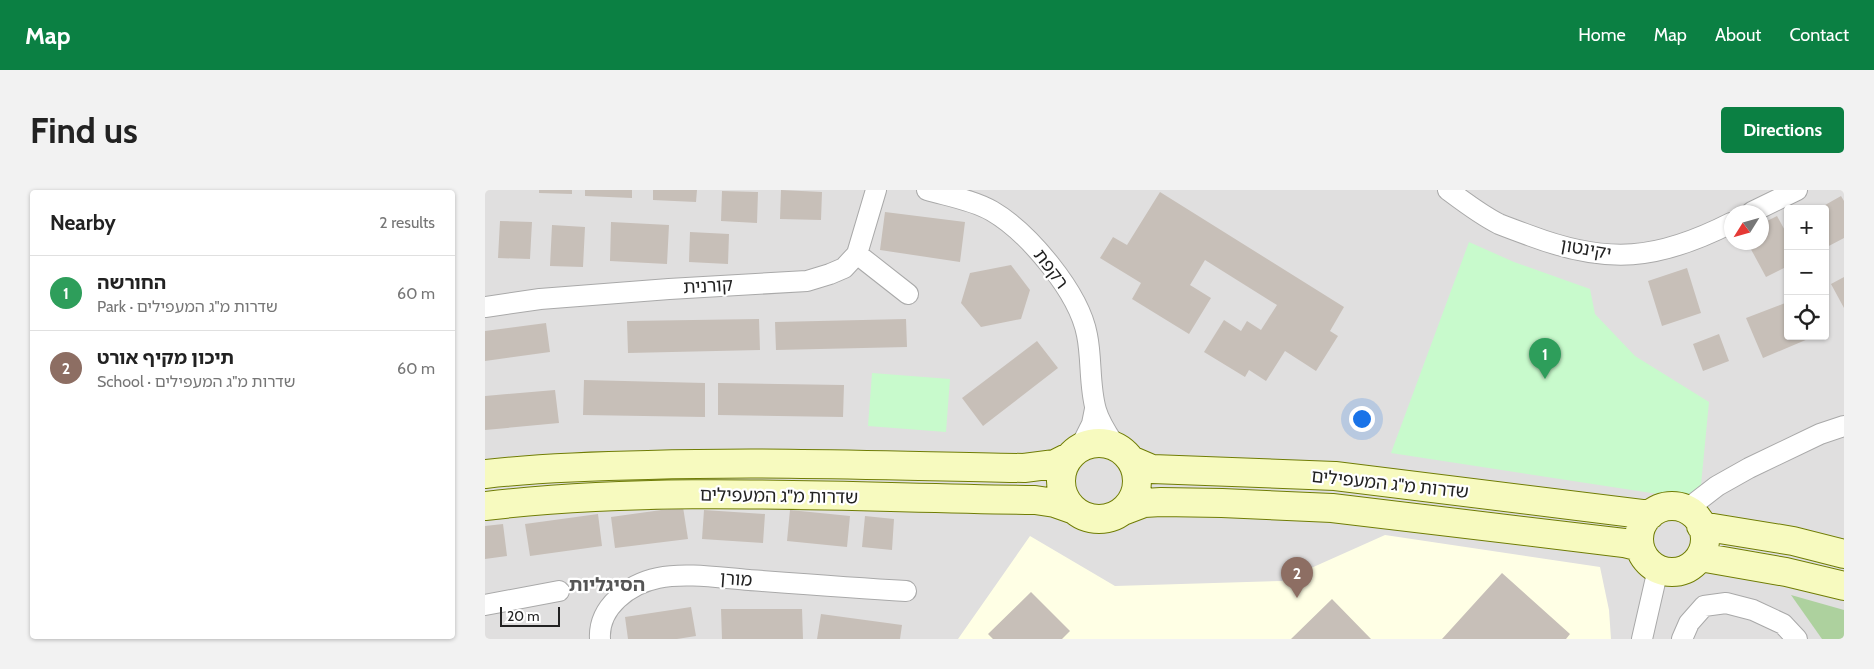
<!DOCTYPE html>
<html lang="en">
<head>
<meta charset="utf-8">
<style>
  body { margin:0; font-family:Cabin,"Noto Sans Hebrew",sans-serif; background:#f2f2f2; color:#222 }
  .controls { position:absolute; right:15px; top:15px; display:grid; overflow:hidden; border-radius:5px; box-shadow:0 1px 4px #0004 }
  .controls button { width:45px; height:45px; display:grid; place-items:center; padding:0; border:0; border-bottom:1px solid #e0e0e0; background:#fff; color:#222; font:25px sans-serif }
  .compass { position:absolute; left:1239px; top:15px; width:45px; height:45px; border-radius:50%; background:#fff; box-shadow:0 1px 4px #0004; rotate:233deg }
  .scale { position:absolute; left:15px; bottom:12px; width:60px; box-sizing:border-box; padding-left:5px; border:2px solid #222; border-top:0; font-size:14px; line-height:18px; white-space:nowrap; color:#222; -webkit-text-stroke:4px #fff; paint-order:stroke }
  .you { position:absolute; left:876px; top:228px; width:18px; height:18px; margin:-12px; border:4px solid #fff; border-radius:50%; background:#1a73e8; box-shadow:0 0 0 8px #1a73e833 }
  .badge { display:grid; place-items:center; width:32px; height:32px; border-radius:50%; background:#0b8043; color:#fff; font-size:16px; font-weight:700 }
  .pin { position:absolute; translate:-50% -41px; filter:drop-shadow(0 1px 2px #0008) }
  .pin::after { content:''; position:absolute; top:26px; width:18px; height:15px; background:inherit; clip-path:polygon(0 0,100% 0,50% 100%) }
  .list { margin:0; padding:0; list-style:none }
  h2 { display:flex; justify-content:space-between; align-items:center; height:65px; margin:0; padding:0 20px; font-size:21px }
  h2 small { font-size:16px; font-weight:400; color:#767676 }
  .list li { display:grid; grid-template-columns:32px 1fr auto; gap:15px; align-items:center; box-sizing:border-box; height:75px; padding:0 20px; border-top:1px solid #e0e0e0 }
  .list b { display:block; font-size:19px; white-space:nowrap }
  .list p { margin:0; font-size:16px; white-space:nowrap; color:#767676 }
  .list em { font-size:16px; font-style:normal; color:#767676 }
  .icon { flex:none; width:28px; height:28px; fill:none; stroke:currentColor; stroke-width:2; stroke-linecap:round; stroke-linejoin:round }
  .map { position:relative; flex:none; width:1359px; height:449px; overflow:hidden; border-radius:5px }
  header { display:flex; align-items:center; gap:30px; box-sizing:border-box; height:70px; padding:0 25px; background:#0b8043; color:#fff }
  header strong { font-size:24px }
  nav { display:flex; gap:28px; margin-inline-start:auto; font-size:18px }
  .intro { display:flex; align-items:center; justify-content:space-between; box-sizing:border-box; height:120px; padding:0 30px }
  h1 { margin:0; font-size:35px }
  .button { padding:12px 22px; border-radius:5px; background:#0b8043; color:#fff; font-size:18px; font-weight:700 }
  main { display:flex; gap:30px; padding:0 30px }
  aside { flex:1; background:#fff; border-radius:5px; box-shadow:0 1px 4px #0004 }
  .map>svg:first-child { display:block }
  .residential { fill:#e0dfdf; fill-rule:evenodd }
  .education { fill:#ffffe5 }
  .forest { fill:#add19e }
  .park { fill:#c8facc }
  .building { fill:#c7bfb8 }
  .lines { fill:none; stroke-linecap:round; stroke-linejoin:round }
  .street-casing { stroke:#a9a9a9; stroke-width:22 }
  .secondary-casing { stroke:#707d05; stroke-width:30 }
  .street { stroke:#fff; stroke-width:20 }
  .secondary { stroke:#f7fabf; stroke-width:28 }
  .labels { text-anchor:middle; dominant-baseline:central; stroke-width:4.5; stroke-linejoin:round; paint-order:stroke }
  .street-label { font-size:18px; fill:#222; stroke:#fff }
  .neighbourhood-label { font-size:19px; font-weight:bold; fill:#555; stroke:#fff }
</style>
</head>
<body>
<header>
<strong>Map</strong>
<nav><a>Home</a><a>Map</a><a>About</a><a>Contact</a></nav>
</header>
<div class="intro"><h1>Find us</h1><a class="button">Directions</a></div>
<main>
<aside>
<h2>Nearby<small>2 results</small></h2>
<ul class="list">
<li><span class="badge" style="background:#2e9e5b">1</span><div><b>החורשה</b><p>Park · שדרות מ&quot;ג המעפילים</p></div><em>60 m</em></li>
<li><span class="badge" style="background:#8d6e63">2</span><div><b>תיכון מקיף אורט</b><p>School · שדרות מ&quot;ג המעפילים</p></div><em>60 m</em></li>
</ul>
</aside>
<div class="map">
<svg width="1359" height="449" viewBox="0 0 1359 449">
  <rect width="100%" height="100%" fill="#f2efe9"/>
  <!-- residential -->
  <path class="residential" d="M 0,0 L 1359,0 L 1359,449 L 0,449 ZM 1303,19 L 1340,19 L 1340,146 L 1303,146 ZM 1246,22 L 1276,22 L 1276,52 L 1246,52 Z"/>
  <!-- education -->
  <path class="education" d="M 900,345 L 1115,377 L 1124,420 L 1126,449 L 473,449 L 545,346 L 630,396 L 797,391 Z"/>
  <!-- forest -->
  <path class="forest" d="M 1306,405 L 1359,420 L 1359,449 L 1337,449 Z"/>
  <!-- park -->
  <path class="park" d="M 984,52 L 1029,72 L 1105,99 L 1110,124 L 1150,166 L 1224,212 L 1216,295 L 1225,312 L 906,263 Z
    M 387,183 L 465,189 L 461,242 L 383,236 Z"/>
  <!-- building -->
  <path class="building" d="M 54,0 L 87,0 L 87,4 L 54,3 Z
    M 100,0 L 147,0 L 147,8 L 100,6 Z
    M 168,0 L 212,0 L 211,12 L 168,10 Z
    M 296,0 L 337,2 L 336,30 L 295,29 Z
    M 237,1 L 273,2 L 272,33 L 236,31 Z
    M 675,2 L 859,117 L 845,141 L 853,146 L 831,181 L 800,161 L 781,191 L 764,180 L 760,187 L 719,162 L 739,130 L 756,141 L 762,131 L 776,140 L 792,115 L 720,70 L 705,95 L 726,108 L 704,144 L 647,109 L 656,93 L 615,68 L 628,47 L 642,55 Z
    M 1356,6 L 1359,11 L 1359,48 L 1340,58 L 1340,19 L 1333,19 Z
    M 400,22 L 480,32 L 475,72 L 395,60 Z
    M 1292,26 L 1303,46 L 1303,76 L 1281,87 L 1262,52 L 1276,52 L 1276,34 Z
    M 15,31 L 47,32 L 45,69 L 13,68 Z
    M 126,32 L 184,35 L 182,74 L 125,71 Z
    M 67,35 L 100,37 L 98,77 L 65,76 Z
    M 205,42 L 244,44 L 243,74 L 204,72 Z
    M 526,75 L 545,100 L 536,129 L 496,137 L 476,113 L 485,83 Z
    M 1202,78 L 1216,123 L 1177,136 L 1163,91 Z
    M 1359,87 L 1359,118 L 1346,94 Z
    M 1303,112 L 1303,146 L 1322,146 L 1323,149 L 1278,168 L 1261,128 Z
    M 274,129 L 275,160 L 143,163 L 142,131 Z
    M 421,129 L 422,157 L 291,160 L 290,132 Z
    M 61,133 L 65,162 L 0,171 L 0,141 Z
    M 1234,144 L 1244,171 L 1218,181 L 1208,154 Z
    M 552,151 L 573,178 L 498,236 L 477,208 Z
    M 99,190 L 220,193 L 220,227 L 98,225 Z
    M 233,193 L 359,195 L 358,227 L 233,225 Z
    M 70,200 L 74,233 L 0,240 L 0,206 Z
    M 198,317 L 203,349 L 130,358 L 126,327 Z
    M 219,320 L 280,324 L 278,353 L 217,349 Z
    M 305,320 L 365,326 L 362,357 L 302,351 Z
    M 113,324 L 117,356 L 45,366 L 40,334 Z
    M 380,326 L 409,329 L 407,360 L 377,357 Z
    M 18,334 L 22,366 L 0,369 L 0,336 Z
    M 1017,383 L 1085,444 L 1081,449 L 957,449 Z
    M 546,402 L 585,441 L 577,449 L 508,449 L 503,444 Z
    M 847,409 L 886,449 L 806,449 Z
    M 206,417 L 211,446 L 192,449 L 143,449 L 140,427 Z
    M 236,419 L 317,419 L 318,449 L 237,449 Z
    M 336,424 L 417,435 L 415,449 L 332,449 Z"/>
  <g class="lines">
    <defs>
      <path id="street" d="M 442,0 C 463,6 488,10 507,21 C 543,42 594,102 602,145 C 607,169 604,196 611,220 C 615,234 623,245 631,257
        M 963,0 C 979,12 996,25 1014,34 C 1024,38 1035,42 1046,46 C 1123,75 1173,70 1246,33
        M 1267,22 L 1312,0
        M 372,64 L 423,104
        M 0,117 L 55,109 L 184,99 L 322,91 L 345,84 L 359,78 L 372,64 L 391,0
        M 595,258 L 607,234 L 610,219
        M 1201,320 L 1232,296 L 1264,278 L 1335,244 L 1359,236
        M 0,415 L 74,401
        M 115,449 C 113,417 144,394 173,388 C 200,382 237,388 264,390 C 317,394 369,398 421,401
        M 1157,449 L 1173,379
        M 1197,449 L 1204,433 L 1219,416 L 1241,413 L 1268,420 L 1298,434 L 1312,449"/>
      <path id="secondary" d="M576 291a38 38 0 1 1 76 0a38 38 0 1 1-76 0Z
        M 646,270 L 667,279 L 850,286 L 1165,325
        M 0,284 C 54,278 108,276 163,275 C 288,271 414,276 539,278 L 570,274 L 584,267
        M 0,316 C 182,295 367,308 550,310 L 570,313 L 587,319
        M1154 349a33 33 0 1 1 66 0a33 33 0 1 1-66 0Z
        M 638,321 L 659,313 L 676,312 L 737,313 L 847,318 L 1139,353 L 1155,357
        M 1216,336 L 1308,351 L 1359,364
        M 1215,367 L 1301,382 L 1359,396"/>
    </defs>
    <!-- street casing -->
    <use href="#street" class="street-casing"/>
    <!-- secondary casing -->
    <use href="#secondary" class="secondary-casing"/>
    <!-- street -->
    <use href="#street" class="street"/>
    <!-- secondary -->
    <use href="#secondary" class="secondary"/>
  </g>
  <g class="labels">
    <!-- street labels -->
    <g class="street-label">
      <text transform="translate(1101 59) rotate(10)">יקינטון</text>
      <text transform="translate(566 79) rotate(53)">רקפת</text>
      <text transform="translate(223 96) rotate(-3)">קורנית</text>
      <text transform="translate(905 294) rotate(6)">שדרות מ"ג המעפילים</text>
      <text transform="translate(294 306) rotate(1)">שדרות מ"ג המעפילים</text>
      <text transform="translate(251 389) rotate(4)">מורן</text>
    </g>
    <!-- neighbourhood labels -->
    <g class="neighbourhood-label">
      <text x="122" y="394">הסיגליות</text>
    </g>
  </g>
</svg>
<div class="controls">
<button>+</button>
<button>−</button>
<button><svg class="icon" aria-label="locate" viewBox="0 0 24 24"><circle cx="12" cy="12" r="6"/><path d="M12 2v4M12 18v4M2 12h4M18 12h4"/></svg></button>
</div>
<svg class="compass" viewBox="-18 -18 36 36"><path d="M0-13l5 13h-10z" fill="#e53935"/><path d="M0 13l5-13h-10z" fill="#767676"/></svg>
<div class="scale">20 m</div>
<div class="you"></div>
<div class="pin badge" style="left:1060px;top:189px;background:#2e9e5b">1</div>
<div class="pin badge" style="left:812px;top:408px;background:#8d6e63">2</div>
</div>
</main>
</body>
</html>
